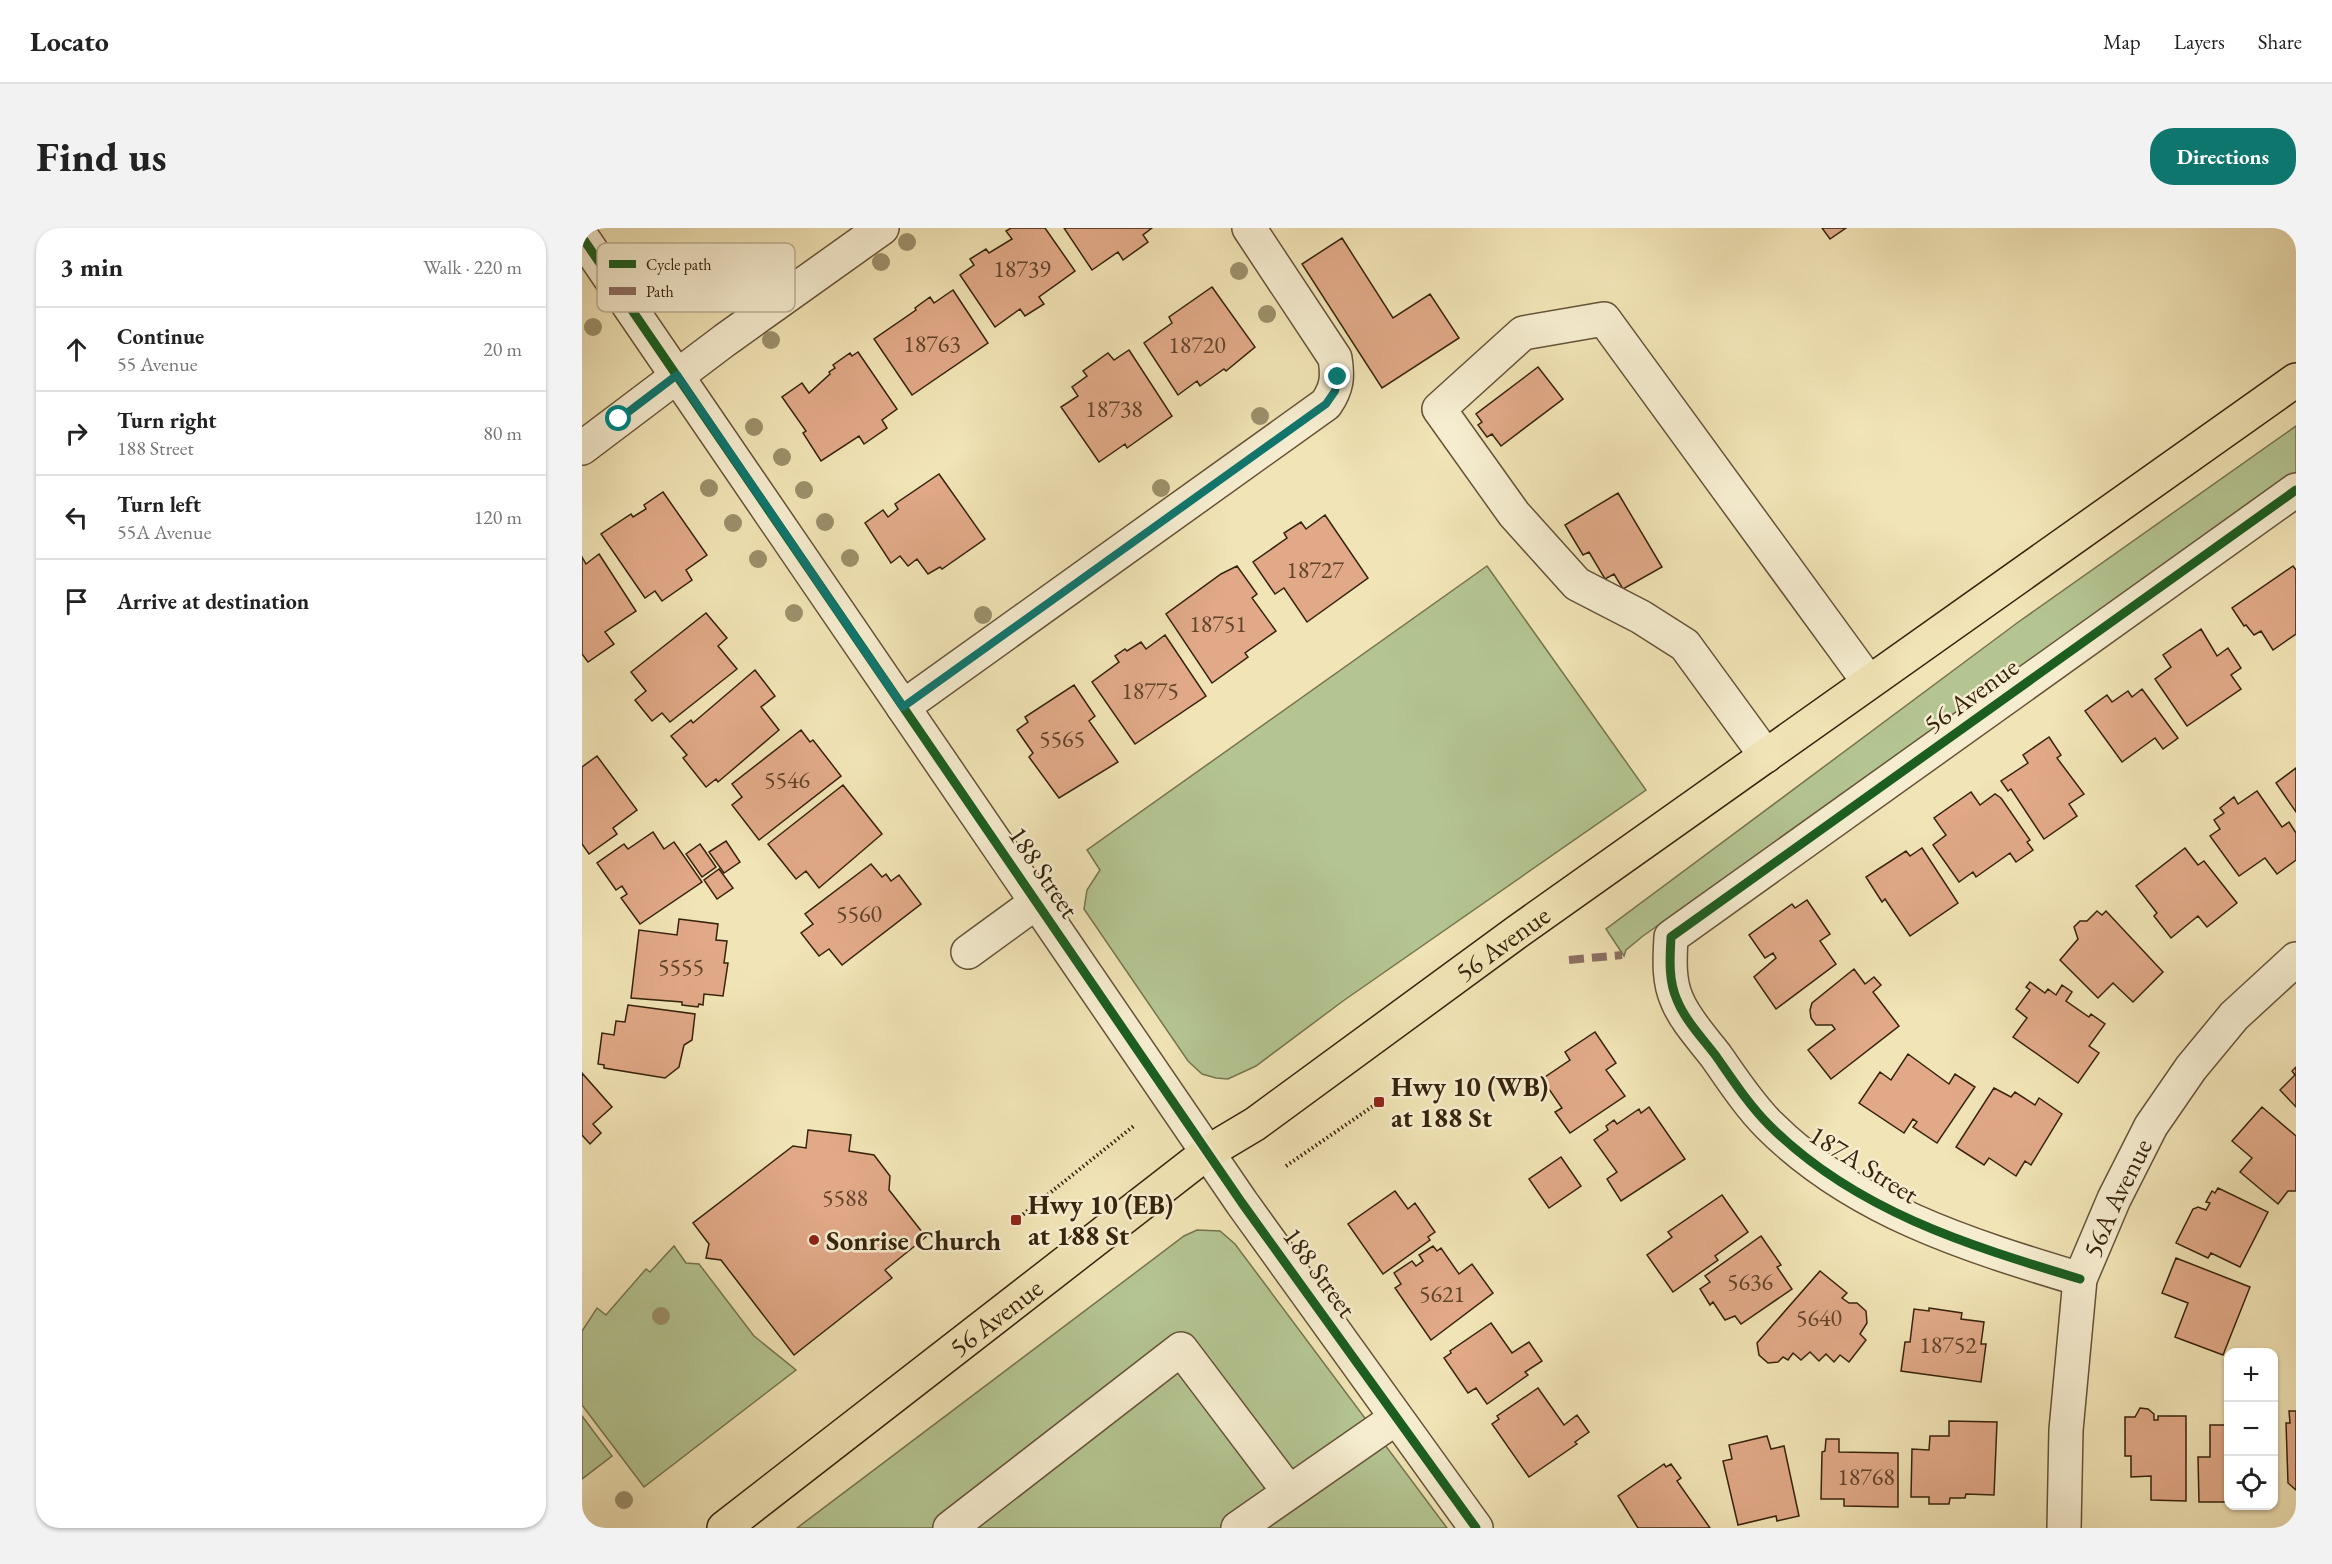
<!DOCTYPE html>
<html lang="en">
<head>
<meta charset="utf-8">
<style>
  body { margin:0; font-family:"EB Garamond",serif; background:#f2f2f2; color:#222 }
  .controls { position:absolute; right:18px; bottom:18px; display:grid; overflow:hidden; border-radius:12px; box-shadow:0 2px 4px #0004 }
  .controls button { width:54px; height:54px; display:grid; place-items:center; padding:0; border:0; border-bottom:2px solid #e0e0e0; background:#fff; color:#222; font:30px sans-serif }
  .stop { position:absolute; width:18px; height:18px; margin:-14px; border:4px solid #0f766e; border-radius:50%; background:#fff }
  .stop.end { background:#0f766e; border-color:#fff; box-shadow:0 2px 6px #0008 }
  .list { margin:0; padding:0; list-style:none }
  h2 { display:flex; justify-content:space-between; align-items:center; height:78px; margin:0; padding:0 24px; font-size:26px }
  h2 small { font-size:20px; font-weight:400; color:#767676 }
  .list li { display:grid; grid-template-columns:39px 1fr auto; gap:18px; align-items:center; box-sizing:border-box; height:84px; padding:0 24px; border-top:2px solid #e0e0e0 }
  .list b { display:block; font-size:22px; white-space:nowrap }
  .list p { margin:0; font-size:20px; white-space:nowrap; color:#767676 }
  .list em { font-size:20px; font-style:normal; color:#767676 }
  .icon { flex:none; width:33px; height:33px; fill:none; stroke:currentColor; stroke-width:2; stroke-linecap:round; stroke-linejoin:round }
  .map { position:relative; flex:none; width:1714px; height:1300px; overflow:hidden; border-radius:24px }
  header { display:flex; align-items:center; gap:36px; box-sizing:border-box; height:84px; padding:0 30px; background:#fff; border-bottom:2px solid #e0e0e0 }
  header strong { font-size:28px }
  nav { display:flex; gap:33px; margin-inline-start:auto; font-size:21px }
  .intro { display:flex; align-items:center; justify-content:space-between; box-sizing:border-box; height:144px; padding:0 36px }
  h1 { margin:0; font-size:42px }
  .button { padding:15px 27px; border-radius:24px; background:#0f766e; color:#fff; font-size:21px; font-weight:700 }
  main { display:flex; gap:36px; padding:0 36px }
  aside { flex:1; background:#fff; border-radius:24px; box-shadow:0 2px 4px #0004 }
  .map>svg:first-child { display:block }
  .green { fill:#b4c592; stroke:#76744f; stroke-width:1.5 }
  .building { fill:#e1a988; stroke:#37230c; stroke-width:1.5 }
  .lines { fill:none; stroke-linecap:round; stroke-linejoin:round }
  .minor-casing { stroke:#665336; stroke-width:36 }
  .highway-casing { stroke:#37230c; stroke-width:36 }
  .path { stroke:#37230c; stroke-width:4; stroke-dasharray:1.5 3; stroke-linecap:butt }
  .minor { stroke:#f6edd0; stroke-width:33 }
  .highway { stroke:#f1e4b6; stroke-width:33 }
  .quiet { stroke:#8d6e63; stroke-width:8; stroke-dasharray:15 8; stroke-linecap:butt }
  .cycleway-casing { stroke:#f6edd0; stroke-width:13 }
  .cycleway { stroke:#1b5e20; stroke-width:9 }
  .tree { fill:#9c906b }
  .route { stroke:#0f766e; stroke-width:8 }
  .poi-dot { fill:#8f2418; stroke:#f6edd0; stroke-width:2 }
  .labels { text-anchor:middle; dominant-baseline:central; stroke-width:5; stroke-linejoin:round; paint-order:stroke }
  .number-label { font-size:24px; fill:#62442b }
  .street-label { font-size:27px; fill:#37230c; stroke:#f6edd0 }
  .poi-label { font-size:27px; font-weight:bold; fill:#37230c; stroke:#f6edd0; text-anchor:start }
  .key { fill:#f6edd0; stroke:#bdb095; stroke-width:1.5 }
  .key-label { font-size:16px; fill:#37230c }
</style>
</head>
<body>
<header>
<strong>Locato</strong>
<nav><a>Map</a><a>Layers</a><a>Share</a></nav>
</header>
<div class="intro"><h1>Find us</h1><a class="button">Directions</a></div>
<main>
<aside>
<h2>3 min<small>Walk · 220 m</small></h2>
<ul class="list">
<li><svg class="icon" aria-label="ahead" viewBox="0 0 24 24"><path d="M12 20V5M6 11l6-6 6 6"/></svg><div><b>Continue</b><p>55 Avenue</p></div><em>20 m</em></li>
<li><svg class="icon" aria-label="right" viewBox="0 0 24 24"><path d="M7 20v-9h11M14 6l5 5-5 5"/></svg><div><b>Turn right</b><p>188 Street</p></div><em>80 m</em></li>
<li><svg class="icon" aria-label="left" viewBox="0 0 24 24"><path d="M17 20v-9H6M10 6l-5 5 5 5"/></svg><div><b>Turn left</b><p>55A Avenue</p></div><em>120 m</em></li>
<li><svg class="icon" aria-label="arrive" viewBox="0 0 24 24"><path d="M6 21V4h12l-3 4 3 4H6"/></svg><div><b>Arrive at destination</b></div></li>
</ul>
</aside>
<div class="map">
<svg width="1714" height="1300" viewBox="0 0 1714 1300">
  <rect width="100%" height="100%" fill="#f1e4b6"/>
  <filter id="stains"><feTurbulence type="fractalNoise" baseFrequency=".00333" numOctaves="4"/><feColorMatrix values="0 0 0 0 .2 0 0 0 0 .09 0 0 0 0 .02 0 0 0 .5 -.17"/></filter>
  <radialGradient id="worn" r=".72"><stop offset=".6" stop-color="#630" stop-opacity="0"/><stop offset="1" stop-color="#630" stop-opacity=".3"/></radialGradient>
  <!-- green -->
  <path class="green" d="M 1714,198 L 1714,244 L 1061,708 L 1044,722 L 1042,728 L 1024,701 L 1435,395 Z
    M 905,338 L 1064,562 L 761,773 L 674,838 L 646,851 L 634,850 L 620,846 L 606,833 L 502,681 L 505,662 L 518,642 L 505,622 Z
    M 615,1002 L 638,1003 L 653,1016 L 865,1300 L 215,1300 L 602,1008 Z
    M 92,1018 L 104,1035 L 117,1036 L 172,1108 L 214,1142 L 62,1259 L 0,1177 L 0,1103 L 15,1080 L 24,1087 L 64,1041 L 68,1044 Z
    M 0,1188 L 30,1228 L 0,1251 Z"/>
  <!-- building -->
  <path class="building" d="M 429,0 L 463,0 L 493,43 L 457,69 L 462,76 L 443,88 L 438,81 L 413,99 L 378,47 L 392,37 L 388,31 L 404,21 L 407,25 L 430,11 L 424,3 Z
    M 482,0 L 570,0 L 561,7 L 566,14 L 541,32 L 536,24 L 510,42 Z
    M 1240,0 L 1264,0 L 1248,11 Z
    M 760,10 L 811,90 L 848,66 L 877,110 L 800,160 L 720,36 Z
    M 630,59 L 673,119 L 644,143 L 642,141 L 618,158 L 615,153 L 596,167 L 562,115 L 590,95 L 587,89 Z
    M 371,62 L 406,115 L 330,167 L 292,111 L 334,82 L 333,80 L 348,69 L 352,75 Z
    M 547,122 L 590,188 L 545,220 L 543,216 L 517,234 L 479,179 L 496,168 L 490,159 L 505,148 L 501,143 L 526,125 L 532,132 Z
    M 276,124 L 315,181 L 300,192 L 305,200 L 282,216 L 277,208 L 239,233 L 221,205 L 224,203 L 200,169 L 220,155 L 227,165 L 248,146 L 247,144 L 253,140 L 251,137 L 268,125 L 270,128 Z
    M 956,139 L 981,171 L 919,218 L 910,206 L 905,209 L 896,197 L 900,194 L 894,186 Z
    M 357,246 L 403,311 L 360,341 L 358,339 L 346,346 L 335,331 L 326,338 L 318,328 L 309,335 L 283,295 L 301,282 L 306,289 L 316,281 L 313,276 Z
    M 81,264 L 125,327 L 104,342 L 110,352 L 80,373 L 73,363 L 63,370 L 19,306 L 49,286 L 51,289 L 64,281 L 62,277 Z
    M 1036,265 L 1080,339 L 1041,361 L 1032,346 L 1023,351 L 1007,324 L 1001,327 L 983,297 Z
    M 743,287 L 786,350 L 725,394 L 702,360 L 693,366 L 671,334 L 705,310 L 702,305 L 719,294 L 724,301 Z
    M 17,326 L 54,383 L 23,404 L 32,416 L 6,434 L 0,426 L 0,329 L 4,336 Z
    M 655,338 L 675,366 L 670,370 L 694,403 L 663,425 L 666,429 L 630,455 L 584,386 L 639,346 Z
    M 1711,338 L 1714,342 L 1714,406 L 1691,422 L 1679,403 L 1672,407 L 1664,397 L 1662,398 L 1650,380 Z
    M 124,385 L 145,410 L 136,418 L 155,441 L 88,494 L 80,485 L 70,493 L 53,472 L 64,463 L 49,444 Z
    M 1619,401 L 1635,428 L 1646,420 L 1659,440 L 1649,447 L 1659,461 L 1605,498 L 1573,451 L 1589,439 L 1581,427 Z
    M 583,407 L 624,468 L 553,516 L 510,454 L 537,434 L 533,428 L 543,421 L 545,423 L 559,414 L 564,421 Z
    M 173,442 L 193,468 L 179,479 L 197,502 L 136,554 L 134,551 L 124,559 L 101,530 L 105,527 L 89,508 L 109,492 L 111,495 Z
    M 492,457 L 513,488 L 507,493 L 536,534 L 477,570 L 447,529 L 451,525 L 435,502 L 446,494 L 443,489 Z
    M 1560,461 L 1596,510 L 1581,521 L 1573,510 L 1540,534 L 1503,483 L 1525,467 L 1530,474 L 1546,463 L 1550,469 Z
    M 219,502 L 228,514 L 231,512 L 259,548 L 177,612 L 150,577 L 160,569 L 150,556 Z
    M 1467,509 L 1479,527 L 1475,530 L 1502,566 L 1487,576 L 1495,588 L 1462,611 L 1429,561 L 1426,563 L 1419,553 L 1446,535 L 1441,527 Z
    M 15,528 L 55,582 L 31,600 L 35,606 L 7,626 L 0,616 L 0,539 Z
    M 1714,540 L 1714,584 L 1694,555 Z
    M 261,557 L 300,606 L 237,660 L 224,643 L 214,651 L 186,616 Z
    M 1675,563 L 1700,599 L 1707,594 L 1714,605 L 1714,632 L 1695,646 L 1683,630 L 1657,648 L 1628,608 L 1638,601 L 1632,592 L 1642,585 L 1638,580 L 1652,569 L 1656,576 Z
    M 1389,564 L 1398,577 L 1413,566 L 1419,570 L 1448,612 L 1445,614 L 1451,622 L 1434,634 L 1428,625 L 1394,649 L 1391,644 L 1377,654 L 1351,617 L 1364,607 L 1352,590 Z
    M 71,604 L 82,621 L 92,614 L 120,654 L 58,696 L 39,670 L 45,666 L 40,658 L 34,662 L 15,635 L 42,616 L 46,621 Z
    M 144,613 L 158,634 L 142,645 L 127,624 Z
    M 118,616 L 134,639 L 120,649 L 104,626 Z
    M 1340,620 L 1376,675 L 1328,708 L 1303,671 L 1300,674 L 1284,649 L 1324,623 L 1328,628 Z
    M 1603,620 L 1616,637 L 1622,633 L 1655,675 L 1625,699 L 1616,688 L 1589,710 L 1572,688 L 1575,685 L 1554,658 Z
    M 289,636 L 300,649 L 304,646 L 309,653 L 317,647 L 339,676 L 260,737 L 247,721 L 237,728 L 219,705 L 231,696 L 223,686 Z
    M 137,641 L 151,660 L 135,671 L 122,652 Z
    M 1225,672 L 1248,706 L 1238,713 L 1254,736 L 1194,781 L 1172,749 L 1194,730 L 1191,725 L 1183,730 L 1167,707 L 1210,676 L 1213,680 Z
    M 1515,683 L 1520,687 L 1524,683 L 1581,744 L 1551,774 L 1531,755 L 1516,770 L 1478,732 L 1496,711 L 1492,699 L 1498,693 L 1505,693 Z
    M 97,691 L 136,696 L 134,712 L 145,713 L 142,735 L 146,735 L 141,768 L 122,766 L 121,777 L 117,776 L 116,779 L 100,777 L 100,774 L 49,770 L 57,702 L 95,707 Z
    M 1272,741 L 1283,756 L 1292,749 L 1299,757 L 1291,764 L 1317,798 L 1249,851 L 1226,822 L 1253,801 L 1250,797 L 1234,797 L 1229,790 L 1228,782 L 1230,775 Z
    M 1448,754 L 1463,765 L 1466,761 L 1474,767 L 1480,757 L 1490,764 L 1484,773 L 1507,789 L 1509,786 L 1523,796 L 1507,818 L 1517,825 L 1496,855 L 1431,809 L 1445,790 L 1434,781 L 1448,762 L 1444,759 Z
    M 46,777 L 113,786 L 110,812 L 102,817 L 97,839 L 83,850 L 22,840 L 22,837 L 16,836 L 20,805 L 32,807 L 34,793 L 43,794 Z
    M 1013,804 L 1034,835 L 1024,842 L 1043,868 L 988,905 L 973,884 L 980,880 L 960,851 L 988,832 L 983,824 Z
    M 1326,826 L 1367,856 L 1373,846 L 1393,859 L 1355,915 L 1331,899 L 1335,894 L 1331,891 L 1322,905 L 1277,875 L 1298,844 L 1309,852 Z
    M 1714,839 L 1714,879 L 1698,862 L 1713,847 L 1710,843 Z
    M 0,845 L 30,879 L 11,896 L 19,905 L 8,916 L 0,907 Z
    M 1412,860 L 1429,869 L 1433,864 L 1453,877 L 1457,870 L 1480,886 L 1449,937 L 1443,933 L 1434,948 L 1407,930 L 1402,937 L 1374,919 Z
    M 1067,879 L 1103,931 L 1039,973 L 1025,951 L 1035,944 L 1012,912 L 1026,902 L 1024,898 L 1032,892 L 1035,896 L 1057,881 L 1059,885 Z
    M 1680,879 L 1714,908 L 1714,963 L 1706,963 L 1696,976 L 1658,944 L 1670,930 L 1650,913 Z
    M 226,902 L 269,907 L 267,923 L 292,927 L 308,948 L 307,962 L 344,1009 L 303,1042 L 310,1050 L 212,1127 L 139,1032 L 124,1030 L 127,1016 L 111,995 L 211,918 L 224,920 Z
    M 979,929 L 999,958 L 967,980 L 947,951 Z
    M 1636,960 L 1686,984 L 1658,1039 L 1629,1025 L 1626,1030 L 1594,1015 L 1611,981 L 1616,979 L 1624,982 L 1628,975 L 1624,974 L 1630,963 L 1633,965 Z
    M 813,963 L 826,981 L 833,975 L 853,1004 L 846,1009 L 848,1012 L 801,1046 L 766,996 Z
    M 1140,967 L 1166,1004 L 1133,1028 L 1136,1032 L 1091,1064 L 1065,1027 L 1090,1009 L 1086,1004 Z
    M 1179,1008 L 1199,1037 L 1195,1039 L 1210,1061 L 1159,1096 L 1153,1088 L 1143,1092 L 1131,1074 L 1128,1077 L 1118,1061 L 1128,1054 L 1123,1048 Z
    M 851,1018 L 855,1023 L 859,1020 L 877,1046 L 890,1036 L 911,1065 L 849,1112 L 813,1060 L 819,1056 L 812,1045 L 830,1033 L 834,1038 L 841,1033 L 837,1027 Z
    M 1594,1030 L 1668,1059 L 1641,1127 L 1593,1109 L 1606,1075 L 1580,1065 Z
    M 1238,1043 L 1265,1065 L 1260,1070 L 1267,1075 L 1275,1075 L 1284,1083 L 1285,1095 L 1278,1106 L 1284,1112 L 1267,1134 L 1258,1127 L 1252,1134 L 1244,1126 L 1237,1133 L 1228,1124 L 1219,1132 L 1211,1125 L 1206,1132 L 1201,1129 L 1196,1134 L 1186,1135 L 1177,1127 L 1175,1115 Z
    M 1347,1080 L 1380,1085 L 1379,1091 L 1402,1094 L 1399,1116 L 1404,1116 L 1399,1154 L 1319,1143 L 1323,1114 L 1328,1114 L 1332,1081 L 1347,1083 Z
    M 909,1095 L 930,1125 L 947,1114 L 960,1133 L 943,1144 L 946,1147 L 905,1176 L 894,1160 L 886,1165 L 862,1130 L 869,1125 L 868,1123 Z
    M 956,1160 L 982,1197 L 995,1187 L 1007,1204 L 993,1214 L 995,1216 L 947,1249 L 910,1196 L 917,1191 L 915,1188 Z
    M 1558,1180 L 1566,1181 L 1572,1186 L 1572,1192 L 1576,1192 L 1576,1188 L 1604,1188 L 1604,1273 L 1569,1272 L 1569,1248 L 1549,1249 L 1549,1228 L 1543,1228 L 1543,1189 L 1553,1189 Z
    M 1707,1183 L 1714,1183 L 1714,1262 L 1706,1255 L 1704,1195 L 1708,1195 Z
    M 1367,1193 L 1415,1194 L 1412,1267 L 1384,1266 L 1383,1270 L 1368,1270 L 1367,1276 L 1347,1276 L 1347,1269 L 1329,1269 L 1330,1221 L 1347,1222 L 1348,1208 L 1367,1208 Z
    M 1628,1197 L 1646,1197 L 1646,1274 L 1617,1274 L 1616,1229 L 1628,1229 Z
    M 1185,1208 L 1189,1221 L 1202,1218 L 1217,1288 L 1195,1293 L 1194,1288 L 1156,1297 L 1141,1233 L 1150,1231 L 1147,1217 Z
    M 1244,1211 L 1257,1211 L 1257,1224 L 1316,1225 L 1316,1279 L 1262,1278 L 1262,1271 L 1239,1271 L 1240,1224 L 1243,1223 Z
    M 1082,1236 L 1084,1239 L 1089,1236 L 1099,1250 L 1095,1253 L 1128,1300 L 1056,1300 L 1036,1268 Z"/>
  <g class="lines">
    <defs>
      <g id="minor">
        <path d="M 0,9 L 660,975 L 894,1300"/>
        <path d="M 0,220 L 143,112 L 300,0"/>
        <path d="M 321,479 L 744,176 C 755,160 756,149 753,130 L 667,0"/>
        <path d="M 1184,528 L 1103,417 L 1059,389 L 995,356 L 932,286 L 857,181 L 941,105 L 1022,91 L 1286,453"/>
        <path d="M 386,724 L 456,673"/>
        <path d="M 1498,1051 C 1385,1017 1272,982 1187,897 C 1167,877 1150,851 1134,828 C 1121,811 1103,792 1095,772 C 1086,752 1088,729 1089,709 L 1714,262"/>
        <path d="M 368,1300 L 599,1121 L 707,1264"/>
        <path d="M 656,1300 L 814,1190"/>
        <path id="s1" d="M 1482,1300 L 1484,1202 L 1498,1051 L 1532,971 L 1569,898 L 1609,840 L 1652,788 L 1714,731"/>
      </g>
      <g id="highway">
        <path id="s2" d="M 142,1300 L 626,924 L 673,896 L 935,704 L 1714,152"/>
      </g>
    </defs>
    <!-- minor casing -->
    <use href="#minor" class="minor-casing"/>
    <!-- highway casing -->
    <use href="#highway" class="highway-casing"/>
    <!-- path -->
    <path class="path" d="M 704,938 L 797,874
      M 434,992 L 553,897"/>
    <!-- minor -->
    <use href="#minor" class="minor"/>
    <!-- highway -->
    <use href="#highway" class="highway"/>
    <!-- quiet -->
    <path class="quiet" d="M 987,732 L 1040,727"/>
    <defs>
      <path id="cycleway" d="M 0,9 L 660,975 L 894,1300
        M 1498,1051 C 1385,1017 1272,982 1187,897 C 1167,877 1150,851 1134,828 C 1121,811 1103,792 1095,772 C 1086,752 1088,729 1089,709 L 1714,262"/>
    </defs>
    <!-- cycleway casing -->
    <use href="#cycleway" class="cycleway-casing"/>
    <!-- cycleway -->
    <use href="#cycleway" class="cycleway"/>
  </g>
  <!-- trees -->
  <g class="tree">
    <circle cx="325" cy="14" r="9"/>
    <circle cx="299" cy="34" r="9"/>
    <circle cx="657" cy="43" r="9"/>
    <circle cx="685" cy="86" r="9"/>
    <circle cx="11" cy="99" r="9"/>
    <circle cx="189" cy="112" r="9"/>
    <circle cx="678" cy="188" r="9"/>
    <circle cx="172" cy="199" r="9"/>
    <circle cx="200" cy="229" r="9"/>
    <circle cx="127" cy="260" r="9"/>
    <circle cx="579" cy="260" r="9"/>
    <circle cx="222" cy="262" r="9"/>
    <circle cx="243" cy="294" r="9"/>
    <circle cx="151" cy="295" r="9"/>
    <circle cx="268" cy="330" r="9"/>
    <circle cx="176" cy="331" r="9"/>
    <circle cx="212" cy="385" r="9"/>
    <circle cx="401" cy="387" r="9"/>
    <circle cx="79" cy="1088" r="9"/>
    <circle cx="42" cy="1272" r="9"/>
  </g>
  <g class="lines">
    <!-- route -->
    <path class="route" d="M 37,191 L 95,147 L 321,479 L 744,176 L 753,163 L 756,149"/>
  </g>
  <!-- markers -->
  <g class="poi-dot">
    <rect x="791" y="868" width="12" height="12" rx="3"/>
    <rect x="428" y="986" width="12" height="12" rx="3"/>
    <circle cx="232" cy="1012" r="6"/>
  </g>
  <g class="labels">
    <!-- number labels -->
    <g class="number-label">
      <text x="440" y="40">18739</text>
      <text x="350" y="115">18763</text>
      <text x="615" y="116">18720</text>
      <text x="532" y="180">18738</text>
      <text x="733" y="341">18727</text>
      <text x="636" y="395">18751</text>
      <text x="568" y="462">18775</text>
      <text x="480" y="510">5565</text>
      <text x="205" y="551">5546</text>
      <text x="277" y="685">5560</text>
      <text x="99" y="738">5555</text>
      <text x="263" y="969">5588</text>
      <text x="1168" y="1053">5636</text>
      <text x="860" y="1065">5621</text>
      <text x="1237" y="1089">5640</text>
      <text x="1366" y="1116">18752</text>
      <text x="1284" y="1248">18768</text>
    </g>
    <!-- street labels -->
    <g class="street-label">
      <text transform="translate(1389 467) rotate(-36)">56 Avenue</text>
      <text transform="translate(462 644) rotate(56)">188 Street</text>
      <text stroke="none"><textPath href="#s2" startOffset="974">56 Avenue</textPath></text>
      <text transform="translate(1282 936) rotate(32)">187A Street</text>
      <text stroke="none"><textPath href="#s1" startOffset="339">56A Avenue</textPath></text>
      <text transform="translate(738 1044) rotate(54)">188 Street</text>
      <text stroke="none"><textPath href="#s2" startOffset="344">56 Avenue</textPath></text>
    </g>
    <!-- poi labels -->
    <g class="poi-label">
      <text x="809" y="858">Hwy 10 (WB)<tspan x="809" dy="31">at 188 St</tspan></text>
      <text x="446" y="976">Hwy 10 (EB)<tspan x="446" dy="31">at 188 St</tspan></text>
      <text x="244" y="1012">Sonrise Church</text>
    </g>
  </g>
  <!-- legend -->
  <rect x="15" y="15" width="198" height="69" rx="9" class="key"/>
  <rect x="27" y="32" width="27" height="8" fill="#1b5e20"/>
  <rect x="27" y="59" width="27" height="8" fill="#8d6e63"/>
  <g class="key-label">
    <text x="64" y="42">Cycle path</text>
    <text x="64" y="69">Path</text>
  </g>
  <rect width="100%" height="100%" filter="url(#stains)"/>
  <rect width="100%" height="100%" fill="url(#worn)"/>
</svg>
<div class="controls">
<button>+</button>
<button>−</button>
<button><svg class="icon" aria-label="locate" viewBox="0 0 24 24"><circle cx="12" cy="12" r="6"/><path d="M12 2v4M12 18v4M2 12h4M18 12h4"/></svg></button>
</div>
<div class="stop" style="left:37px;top:191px"></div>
<div class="stop end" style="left:756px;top:149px"></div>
</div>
</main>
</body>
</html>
